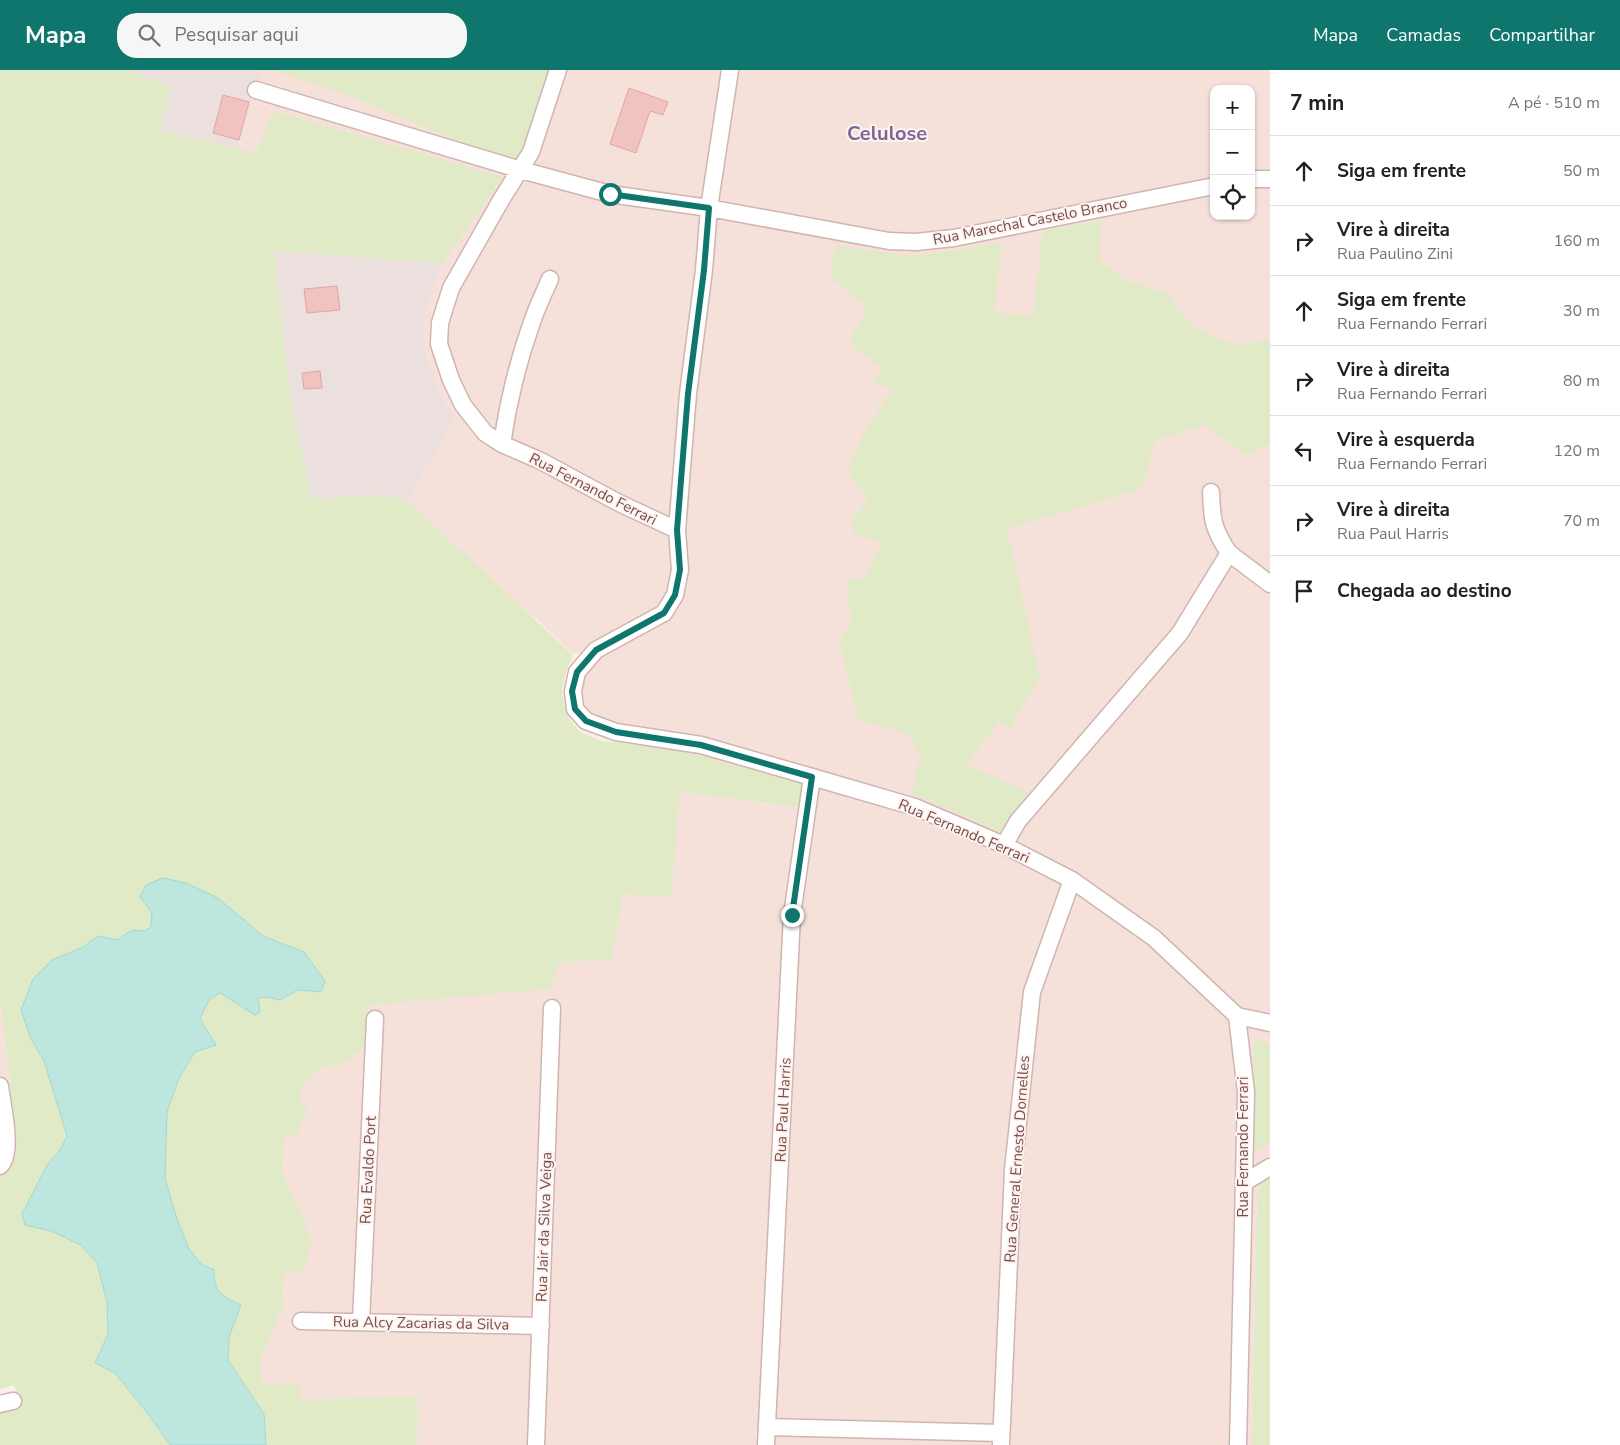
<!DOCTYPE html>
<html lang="pt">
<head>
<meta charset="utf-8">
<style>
  body { margin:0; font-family:"Nunito Sans",sans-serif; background:#f6f6f6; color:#202124 }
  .controls { position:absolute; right:15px; top:15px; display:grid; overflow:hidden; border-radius:10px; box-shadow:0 1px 4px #0004 }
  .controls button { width:45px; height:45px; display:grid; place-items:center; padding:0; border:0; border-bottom:1px solid #e0e0e0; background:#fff; color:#202124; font:25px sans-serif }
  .stop { position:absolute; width:15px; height:15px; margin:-11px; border:4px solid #0f766e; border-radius:50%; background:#fff }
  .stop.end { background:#0f766e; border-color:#fff; box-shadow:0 1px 5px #0008 }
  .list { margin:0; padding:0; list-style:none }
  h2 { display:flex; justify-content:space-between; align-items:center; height:65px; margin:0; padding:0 20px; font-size:21px }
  h2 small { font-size:16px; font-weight:400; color:#757577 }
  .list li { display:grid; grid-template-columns:32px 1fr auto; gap:15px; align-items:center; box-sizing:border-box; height:70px; padding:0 20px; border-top:1px solid #e0e0e0 }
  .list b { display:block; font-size:19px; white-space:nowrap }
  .list p { margin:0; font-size:16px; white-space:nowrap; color:#757577 }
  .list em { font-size:16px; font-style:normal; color:#757577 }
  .icon { flex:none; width:28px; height:28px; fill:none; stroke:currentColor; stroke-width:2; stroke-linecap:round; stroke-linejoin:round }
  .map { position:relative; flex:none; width:1270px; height:1375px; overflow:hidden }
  header { display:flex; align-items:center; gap:30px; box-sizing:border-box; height:70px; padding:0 25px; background:#0f766e; color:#fff }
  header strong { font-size:24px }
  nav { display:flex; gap:28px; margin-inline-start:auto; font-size:18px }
  .search { width:350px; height:45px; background:#f6f6f6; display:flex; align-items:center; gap:12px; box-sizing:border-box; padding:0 18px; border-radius:20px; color:#757577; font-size:19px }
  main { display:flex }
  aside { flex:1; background:#fff }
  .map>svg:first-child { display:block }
  .residential { fill:#f6e0da; fill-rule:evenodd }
  .industrial { fill:#ebe0de }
  .green { fill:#e1eac6 }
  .water { fill:#bce6de; stroke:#a3d8ce }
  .building { fill:#f1c3c0; stroke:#e4a4a1 }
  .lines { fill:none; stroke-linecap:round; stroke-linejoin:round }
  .minor-casing { stroke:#d0b4b0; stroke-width:19 }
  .minor { stroke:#fff; stroke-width:16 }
  .route { stroke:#0f766e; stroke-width:6 }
  .labels { text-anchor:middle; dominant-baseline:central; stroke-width:4; stroke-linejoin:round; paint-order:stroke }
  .street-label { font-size:15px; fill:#764d4c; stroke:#fff3ef }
  .district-label { font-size:20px; font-weight:bold; fill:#786899; stroke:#fff3ef }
</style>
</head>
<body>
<header>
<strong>Mapa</strong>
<div class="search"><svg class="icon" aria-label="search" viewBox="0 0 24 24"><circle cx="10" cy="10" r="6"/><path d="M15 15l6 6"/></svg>Pesquisar aqui</div>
<nav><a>Mapa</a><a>Camadas</a><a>Compartilhar</a></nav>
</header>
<main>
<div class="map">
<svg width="1270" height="1375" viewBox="0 0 1270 1375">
  <rect width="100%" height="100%" fill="#fceee8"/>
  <!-- residential -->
  <path class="residential" d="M 129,0 L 1270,0 L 1270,1107 L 1261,1112 L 1257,1122 L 1252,1375 L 417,1375 L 418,1327 L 299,1329 L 299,1314 L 261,1315 L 261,1290 L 283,1236 L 284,1202 L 312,1172 L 282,1101 L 284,1066 L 308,1034 L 300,1034 L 301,1017 L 320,998 L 342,994 L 365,977 L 369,937 L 558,892 L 612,890 L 623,824 L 671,826 L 679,722 L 800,738 L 805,709 L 586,651 L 573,621 L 595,580 L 573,584 L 537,549 L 376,425 L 312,430 L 291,333 ZM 1214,19 L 1251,19 L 1251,146 L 1214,146 Z
    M 0,927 L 17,1076 L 11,1099 L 0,1110 Z"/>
  <!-- industrial -->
  <path class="industrial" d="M 129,0 L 261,0 L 237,79 L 159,60 Z
    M 274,181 L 443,193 L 430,223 L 423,251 L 423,275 L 432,305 L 443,330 L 455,348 L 407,430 L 376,425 L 312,430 L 290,329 Z"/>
  <!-- green -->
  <path class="green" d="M 0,0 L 129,0 L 171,17 L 160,60 L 256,83 L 273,41 L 503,107 L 443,193 L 274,181 L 291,332 L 312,429 L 376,425 L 407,430 L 573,585 L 566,601 L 562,619 L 564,635 L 569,649 L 580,662 L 601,671 L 700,681 L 805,709 L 801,738 L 680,722 L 671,827 L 623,824 L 612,890 L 559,892 L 550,919 L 379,934 L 369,937 L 366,977 L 342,994 L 320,998 L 301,1017 L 300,1034 L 308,1034 L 296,1067 L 284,1067 L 282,1101 L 312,1171 L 303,1203 L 284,1203 L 283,1236 L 261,1290 L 261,1314 L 300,1314 L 299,1329 L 418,1327 L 417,1375 L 266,1375 L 264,1344 L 228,1290 L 229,1267 L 241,1235 C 222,1226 214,1222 214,1200 L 201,1194 L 189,1179 L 179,1154 L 165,1108 L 167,1042 L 179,1008 L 195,982 L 200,949 L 209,930 L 220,923 L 231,930 L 260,942 L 258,929 L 267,927 L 280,930 L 298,920 L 321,922 L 304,882 L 263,866 L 218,828 L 152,843 L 151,857 L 144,861 L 132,860 L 117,870 L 98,866 L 83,877 L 52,890 L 31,969 L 44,991 L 67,1066 L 60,1080 L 47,1095 L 22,1144 L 26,1155 L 51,1161 L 81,1175 L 97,1193 L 107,1232 L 108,1264 L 95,1293 L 115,1302 L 149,1345 L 170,1375 L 0,1375 L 0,1343 L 22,1335 L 14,1315 L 0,1319 L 0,1110 L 11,1099 L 17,1076 L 0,927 Z
    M 272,0 L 548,0 L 522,80 L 513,90 L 440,64 L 353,27 Z
    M 1101,151 L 1099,189 L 1122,209 L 1165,223 L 1197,260 L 1237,275 L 1270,270 L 1270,374 L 1245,384 L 1205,355 L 1156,370 L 1141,419 L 1007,459 L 1040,608 L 1010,658 L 999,651 L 967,694 L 1031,724 L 1002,762 L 912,724 L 920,685 L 908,663 L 858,650 L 840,574 L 844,562 L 851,557 L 847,509 L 867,508 L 872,493 L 883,473 L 853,463 L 853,448 L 868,430 L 848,402 L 863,364 L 893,319 L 874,314 L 882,297 L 851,276 L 853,262 L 865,245 L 865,235 L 831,209 L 835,175 L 900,185 L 920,185 L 1002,173 L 994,241 L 1033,247 L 1043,161 Z
    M 1254,970 L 1270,974 L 1270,1074 L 1253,1082 Z
    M 1270,1107 L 1270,1375 L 1252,1375 L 1257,1122 L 1261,1112 Z"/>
  <!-- water -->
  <path class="water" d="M 163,808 L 186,813 L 218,828 L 263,866 L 304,882 L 325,911 L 321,922 L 298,920 L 280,930 L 267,927 L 258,928 L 260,942 L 255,945 L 220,923 L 209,930 L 200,949 L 216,975 L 195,982 L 179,1008 L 167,1042 L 165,1108 L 177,1149 L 189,1179 L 201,1194 L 214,1200 C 214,1223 222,1226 241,1235 L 229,1267 L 228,1290 L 264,1344 L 266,1375 L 170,1375 L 149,1345 L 115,1303 L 95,1293 L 108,1264 L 107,1232 L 97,1193 L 81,1175 L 51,1161 L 25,1155 L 22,1144 L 47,1095 L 60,1080 L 67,1066 L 44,991 L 31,969 L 21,940 L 33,909 L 52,890 L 83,877 L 98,866 L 117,870 L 132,860 L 144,861 L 151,857 L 152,843 L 140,827 L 146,815 Z"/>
  <!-- building -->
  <path class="building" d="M 629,18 L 668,32 L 663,45 L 650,41 L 636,83 L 610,74 Z
    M 223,25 L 249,32 L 239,70 L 213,63 Z
    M 337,216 L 340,240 L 307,243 L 304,219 Z
    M 320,301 L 322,318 L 304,319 L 302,303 Z"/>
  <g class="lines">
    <defs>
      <path id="minor" d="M 558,0 L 531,82 L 501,130 L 451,218 L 440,253 L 439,274 L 451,310 L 463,335 L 485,363 L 502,374 L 541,391 L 619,433 L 677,460
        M 730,0 L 709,138 L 704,200 L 688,324 L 677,460 L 680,500 L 675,525 L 664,543 L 596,580 L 577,602 L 573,621 L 575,639 L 586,651 L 616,662 L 701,675 L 812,707 L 915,737 L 1004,775 L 1072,810 L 1154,868 L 1237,946 L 1246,1022 L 1238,1375
        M 256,20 L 521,100 L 610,124 L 709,138 L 889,171 L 916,172 L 954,168 L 1214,116
        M 1251,109 L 1270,109
        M 502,374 C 508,333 518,291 532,252 C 537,237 544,223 550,209
        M 1211,422 C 1212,450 1213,459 1229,483
        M 1004,775 L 1018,751 L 1180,563 L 1229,483 L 1270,514
        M 1237,946 L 1270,953
        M 0,1016 C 2,1034 14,1083 0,1096
        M 1245,1112 L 1270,1097
        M 301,1251 L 541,1256
        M 361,1251 L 375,949
        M 0,1334 L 13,1331
        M 767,1357 L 1001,1363
        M 536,1375 L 552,938
        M 766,1375 L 792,845 L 812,707
        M 1001,1375 L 1013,1100 L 1032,922 L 1072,810"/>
    </defs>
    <!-- minor casing -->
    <use href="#minor" class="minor-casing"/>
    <!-- minor -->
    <use href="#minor" class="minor"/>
  </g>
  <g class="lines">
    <!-- route -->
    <path class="route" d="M 610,124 L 709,138 L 704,200 L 688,324 L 677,460 L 680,500 L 675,525 L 664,543 L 596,580 L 577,602 L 572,621 L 575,639 L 586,651 L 616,662 L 701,675 L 812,707 L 792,845"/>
  </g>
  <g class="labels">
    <!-- street labels -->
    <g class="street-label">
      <text transform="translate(1030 151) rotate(-11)">Rua Marechal Castelo Branco</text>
      <text transform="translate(593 419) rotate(27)">Rua Fernando Ferrari</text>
      <text transform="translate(964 761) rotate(23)">Rua Fernando Ferrari</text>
      <text transform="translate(783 1040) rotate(-87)">Rua Paul Harris</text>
      <text transform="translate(1243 1077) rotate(-90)">Rua Fernando Ferrari</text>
      <text transform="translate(1017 1089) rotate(-86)">Rua General Ernesto Dornelles</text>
      <text transform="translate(368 1100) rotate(-87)">Rua Evaldo Port</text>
      <text transform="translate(544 1157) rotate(-88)">Rua Jair da Silva Veiga</text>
      <text transform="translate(421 1253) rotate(1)">Rua Alcy Zacarias da Silva</text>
    </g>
    <!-- district labels -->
    <g class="district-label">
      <text x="887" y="63">Celulose</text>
    </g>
  </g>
</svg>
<div class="controls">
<button>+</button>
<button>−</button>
<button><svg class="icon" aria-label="locate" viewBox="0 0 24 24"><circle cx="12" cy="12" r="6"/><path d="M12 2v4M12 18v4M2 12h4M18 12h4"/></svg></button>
</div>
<div class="stop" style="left:610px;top:124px"></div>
<div class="stop end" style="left:792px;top:845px"></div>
</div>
<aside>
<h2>7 min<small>A pé · 510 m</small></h2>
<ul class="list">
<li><svg class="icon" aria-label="ahead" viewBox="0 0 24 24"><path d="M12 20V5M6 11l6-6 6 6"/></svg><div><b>Siga em frente</b></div><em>50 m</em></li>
<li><svg class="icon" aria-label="right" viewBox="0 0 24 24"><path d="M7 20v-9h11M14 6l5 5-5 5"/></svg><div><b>Vire à direita</b><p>Rua Paulino Zini</p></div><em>160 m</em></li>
<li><svg class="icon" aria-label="ahead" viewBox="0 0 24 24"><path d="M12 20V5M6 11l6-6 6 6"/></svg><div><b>Siga em frente</b><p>Rua Fernando Ferrari</p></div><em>30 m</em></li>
<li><svg class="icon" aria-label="right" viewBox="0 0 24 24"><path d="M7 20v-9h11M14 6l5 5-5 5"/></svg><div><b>Vire à direita</b><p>Rua Fernando Ferrari</p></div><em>80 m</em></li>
<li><svg class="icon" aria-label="left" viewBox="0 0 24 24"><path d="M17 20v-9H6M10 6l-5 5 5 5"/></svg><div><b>Vire à esquerda</b><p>Rua Fernando Ferrari</p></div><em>120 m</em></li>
<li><svg class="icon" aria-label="right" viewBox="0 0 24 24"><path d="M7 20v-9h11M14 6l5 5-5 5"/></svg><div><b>Vire à direita</b><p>Rua Paul Harris</p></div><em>70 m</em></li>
<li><svg class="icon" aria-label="arrive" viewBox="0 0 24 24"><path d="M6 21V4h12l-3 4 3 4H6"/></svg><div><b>Chegada ao destino</b></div></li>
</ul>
</aside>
</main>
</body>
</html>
